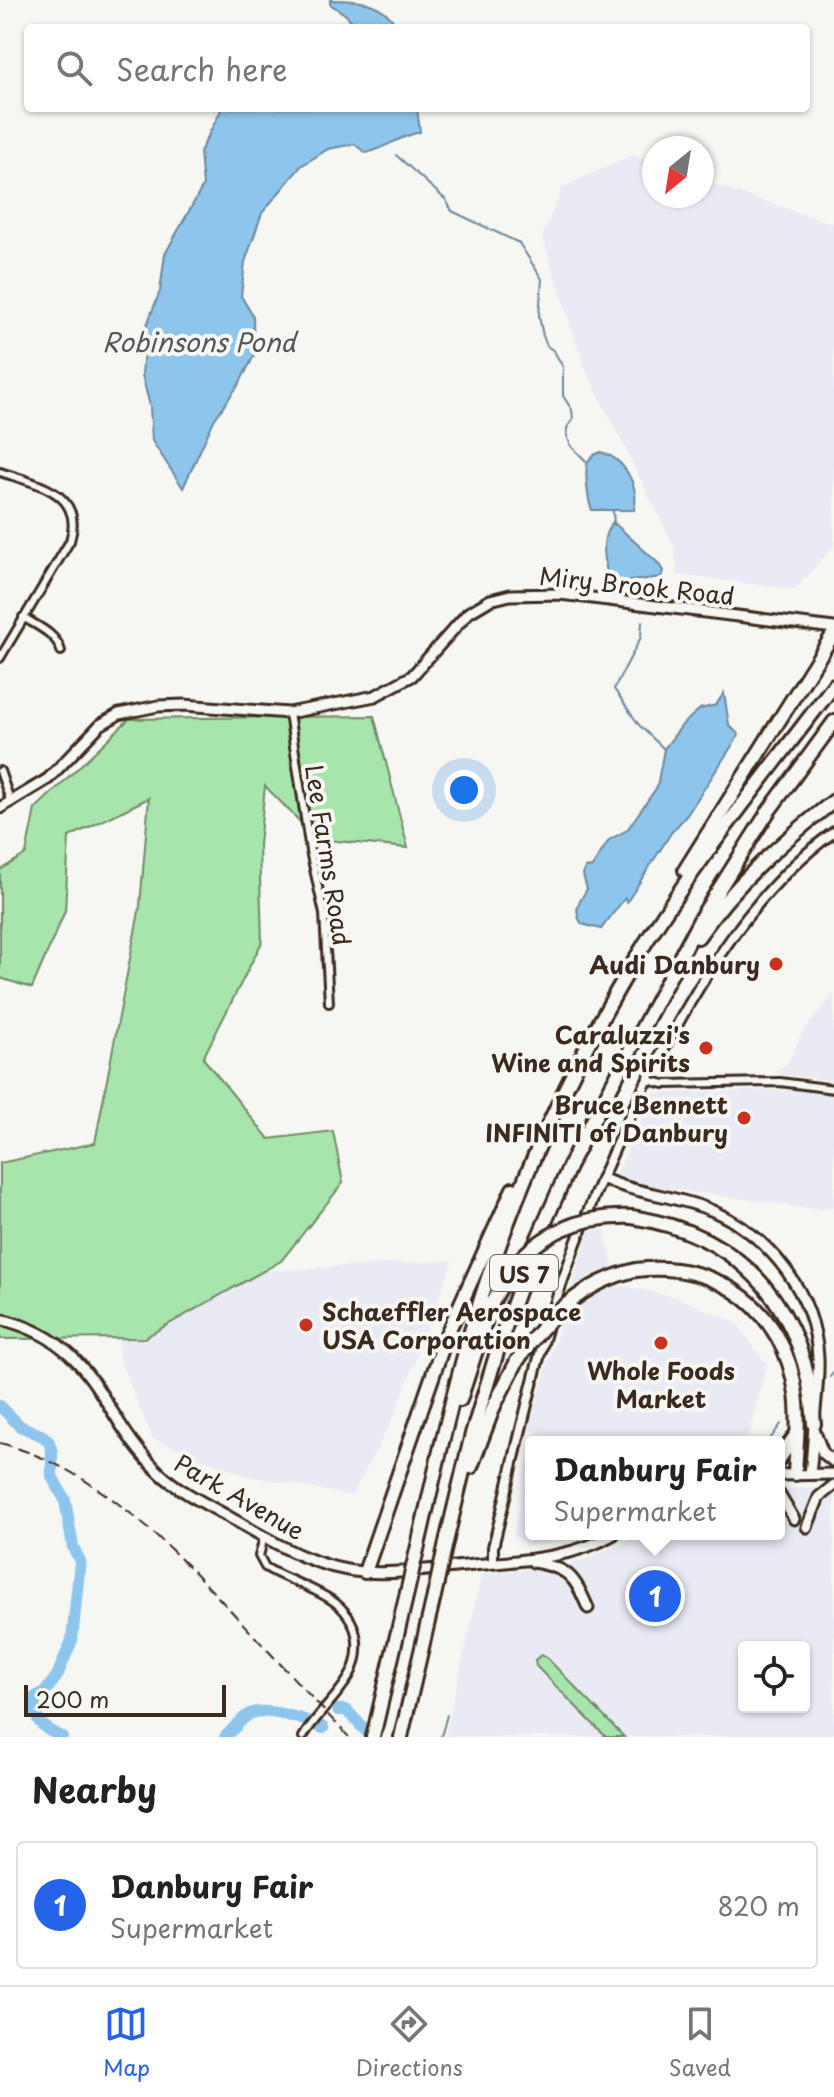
<!DOCTYPE html>
<html lang="en">
<head>
<meta charset="utf-8">
<style>
  body { margin:0; font-family:"Playpen Sans",sans-serif; background:#f6f6f6; color:#222 }
  .controls { position:absolute; right:24px; bottom:24px; display:grid; overflow:hidden; border-radius:8px; box-shadow:0 2px 6px #0004 }
  .controls button { width:72px; height:72px; display:grid; place-items:center; padding:0; border:0; border-bottom:2px solid #e0e0e0; background:#fff; color:#222; font:40px sans-serif }
  .compass { position:absolute; left:642px; top:136px; width:72px; height:72px; border-radius:50%; background:#fff; box-shadow:0 2px 6px #0004; rotate:210deg }
  .scale { position:absolute; left:24px; bottom:20px; width:202px; box-sizing:border-box; padding-left:8px; border:4px solid #3b2a1e; border-top:0; font-size:22px; line-height:28px; white-space:nowrap; color:#3b2a1e; -webkit-text-stroke:6px #f6f6f2; paint-order:stroke }
  .you { position:absolute; left:464px; top:790px; width:28px; height:28px; margin:-20px; border:6px solid #fff; border-radius:50%; background:#1a73e8; box-shadow:0 0 0 12px #1a73e833 }
  .badge { display:grid; place-items:center; width:52px; height:52px; border-radius:50%; background:#2563eb; color:#fff; font-size:26px; font-weight:700 }
  .pin { position:absolute; translate:-50% -50%; border:4px solid #fff; box-shadow:0 2px 8px #0006 }
  .popup { position:absolute; left:525px; top:1436px; width:260px; height:104px; box-sizing:border-box; display:grid; place-content:center; border-radius:8px; background:#fff; filter:drop-shadow(0 2px 6px #0005); font-size:26px; white-space:nowrap; color:#767676 }
  .popup b { font-size:30px; color:#222 }
  .popup::after { content:''; position:absolute; left:50%; top:100%; margin-left:-16px; border:16px solid transparent; border-top-color:#fff }
  .list { margin:0; padding:0; list-style:none }
  h2 { display:flex; justify-content:space-between; align-items:center; height:104px; margin:0; padding:0 32px; font-size:34px }
  h2 small { font-size:26px; font-weight:400; color:#767676 }
  .list li { display:grid; grid-template-columns:52px 1fr auto; gap:24px; align-items:center; box-sizing:border-box; height:128px; margin:0 16px 16px; padding:0 16px; border:2px solid #e0e0e0; border-radius:8px }
  .list b { display:block; font-size:30px; white-space:nowrap }
  .list p { margin:0; font-size:26px; white-space:nowrap; color:#767676 }
  .list em { font-size:26px; font-style:normal; color:#767676 }
  .icon { flex:none; width:44px; height:44px; fill:none; stroke:currentColor; stroke-width:2; stroke-linecap:round; stroke-linejoin:round }
  .map { position:relative; flex:none; width:834px; height:1737px; overflow:hidden }
  .search { position:absolute; background:#fff; box-shadow:0 2px 6px #0004; left:24px; right:24px; top:24px; height:88px; display:flex; align-items:center; gap:20px; box-sizing:border-box; padding:0 28px; border-radius:8px; color:#767676; font-size:30px }
  .sheet { height:248px; background:#fff }
  nav { display:flex; justify-content:space-around; align-items:center; box-sizing:border-box; height:112px; border-top:2px solid #e0e0e0; background:#fff; font-size:22px; color:#767676 }
  nav a { display:grid; justify-items:center; gap:4px }
  nav .on { color:#2563eb }
  .map>svg:first-child { display:block }
  .built { fill:#e9eaf4; fill-rule:evenodd }
  .green { fill:#a7e5ad; stroke:#718866; stroke-width:2 }
  .water { fill:#8ec5ec; stroke:#6d879a; stroke-width:2 }
  .lines { fill:none; stroke-linecap:round; stroke-linejoin:round }
  .stream { stroke:#6d879a; stroke-width:2 }
  .river { stroke:#8ec5ec; stroke-width:12 }
  .minor-casing { stroke:#3b2a1e; stroke-width:12 }
  .tertiary-casing { stroke:#3b2a1e; stroke-width:14 }
  .secondary-casing { stroke:#3b2a1e; stroke-width:15 }
  .motorway-casing { stroke:#3b2a1e; stroke-width:18 }
  .minor { stroke:#f6f6f2; stroke-width:6 }
  .tertiary { stroke:#f6f6f2; stroke-width:8 }
  .secondary { stroke:#f6f6f2; stroke-width:9 }
  .motorway { stroke:#f6f6f2; stroke-width:12 }
  .rail { stroke:#3b2a1e; stroke-width:2; stroke-dasharray:12 6; stroke-linecap:butt }
  .motorway-bridge-casing { stroke:#3b2a1e; stroke-width:18; stroke-linecap:butt }
  .motorway-bridge { stroke:#f6f6f2; stroke-width:12 }
  .poi-dot { fill:#c8321e; stroke:#f6f6f2; stroke-width:3 }
  .labels { text-anchor:middle; dominant-baseline:central; stroke-width:8; stroke-linejoin:round; paint-order:stroke }
  .shield { fill:#f6f6f2; stroke:#73675e; stroke-width:2 }
  .shield-label { font-size:22px; font-weight:bold; fill:#3b2a1e }
  .street-label { font-size:24px; fill:#3b2a1e; stroke:#f6f6f2 }
  .poi-label { font-size:24px; font-weight:bold; fill:#3b2a1e; stroke:#f6f6f2; text-anchor:end }
  .water-label { font-size:26px; font-style:italic; fill:#54585c; stroke:#f6f6f2 }
</style>
</head>
<body>
<div class="map">
<svg width="834" height="1737" viewBox="0 0 834 1737">
  <rect width="100%" height="100%" fill="#f6f6f2"/>
  <filter id="ink" filterUnits="userSpaceOnUse"><feTurbulence type="fractalNoise" baseFrequency=".0125" numOctaves="2"/><feDisplacementMap in="SourceGraphic" scale="16" xChannelSelector="R" yChannelSelector="G"/><feConvolveMatrix kernelMatrix="1 2 1 2 8 2 1 2 1" color-interpolation-filters="sRGB"/></filter>
  <g filter="url(#ink)">
    <!-- built -->
    <path class="built" d="M 632,155 L 654,163 L 654,196 L 702,196 L 702,181 L 834,224 L 834,546 L 795,589 L 677,575 L 675,548 L 584,366 L 542,236 L 563,187 Z
      M 834,994 L 834,1081 L 773,1073 L 788,1062 L 804,1030 Z
      M 795,1090 L 834,1095 L 834,1207 L 822,1210 L 630,1183 L 616,1176 L 653,1093 Z
      M 604,1229 L 618,1285 L 676,1297 L 737,1323 L 767,1365 L 748,1437 L 740,1442 L 533,1442 L 536,1432 L 528,1429 L 589,1230 Z
      M 123,1246 L 197,1275 L 453,1260 L 395,1414 L 352,1496 L 245,1475 L 153,1439 L 118,1357 Z
      M 531,1449 L 531,1534 L 555,1534 L 549,1543 L 526,1545 L 514,1535 L 524,1475 Z
      M 834,1488 L 834,1737 L 445,1737 L 482,1574 L 571,1564 L 618,1547 L 641,1534 L 779,1534 L 779,1489 ZM 744,1647 L 804,1647 L 804,1707 L 744,1707 Z"/>
    <!-- green -->
    <path class="green" d="M 374,716 L 408,848 L 317,839 L 265,786 L 259,845 L 262,942 L 203,1058 L 269,1139 L 333,1131 L 343,1183 L 281,1261 L 144,1338 L 0,1339 L 0,1163 L 95,1143 L 140,906 L 149,798 L 69,837 L 65,911 L 32,988 L 0,978 L 0,870 L 26,854 L 35,809 L 129,719 Z
      M 541,1655 L 547,1658 L 624,1737 L 606,1737 L 536,1666 L 535,1660 Z"/>
    <!-- water -->
    <path class="water" d="M 330,0 C 356,0 384,0 397,28 L 358,28 L 346,15 L 330,4 Z
      M 222,108 L 417,108 L 420,132 C 401,136 385,148 366,153 L 354,144 L 328,149 L 301,166 L 262,213 L 245,262 L 241,296 L 253,316 L 254,356 L 239,384 L 214,420 L 183,488 L 152,441 L 150,406 L 142,375 L 145,330 L 160,291 L 165,254 L 203,186 L 200,152 Z
      M 601,452 C 625,459 640,487 634,510 L 592,510 C 588,502 585,474 587,465 C 588,458 595,454 601,452 Z
      M 613,522 L 658,563 L 663,571 L 661,577 L 608,584 C 607,562 597,540 613,522 Z
      M 724,693 L 729,725 L 739,735 L 687,815 L 671,833 L 627,902 L 625,898 L 601,929 L 582,924 C 572,910 580,901 587,889 L 583,875 L 585,868 L 592,867 L 609,840 L 627,830 L 657,787 L 664,749 L 683,724 L 700,709 L 716,705 Z"/>
    <g class="lines">
      <!-- stream -->
      <path class="stream" d="M 396,155 L 446,200 L 452,211 L 519,243 L 542,279 L 539,316 L 543,336 L 547,346 L 554,351 L 563,367 L 563,396 L 572,410 L 573,419 L 567,428 L 567,436 L 571,446 L 587,462
        M 613,511 L 614,525
        M 642,621 L 641,637 L 614,689 L 639,725 L 664,749
        M 830,1377 L 834,1372
        M 768,1442 L 781,1424
        M 441,1737 L 447,1715"/>
      <!-- river -->
      <path class="river" d="M 0,1406 L 20,1426 L 43,1436 L 49,1442 L 52,1452 L 52,1476 L 65,1500 L 73,1547 L 80,1561 L 72,1640 L 57,1676 L 45,1692 L 35,1697 C 33,1721 41,1727 62,1737
        M 338,1710 L 346,1710 L 372,1737
        M 225,1737 C 233,1730 240,1720 248,1715 C 262,1705 309,1720 323,1728"/>
      <defs>
        <path id="minor" d="M 0,472 C 36,484 85,492 70,541 L 0,658
          M 23,617 C 37,626 57,634 61,651
          M 289,713 L 310,851 L 324,914 L 329,1003
          M 0,771 L 11,803
          M 648,1080 L 664,1084 L 780,1082 L 834,1089
          M 264,1537 L 259,1556 L 265,1567 C 298,1588 352,1593 357,1641 C 358,1654 355,1667 349,1677 C 336,1699 316,1715 303,1737"/>
        <path id="tertiary" d="M 493,1563 L 493,1547 C 511,1475 526,1401 547,1329 C 580,1221 625,1116 681,1018 C 721,948 767,880 834,832"/>
        <path id="secondary" d="M 0,808 L 48,779 L 100,725 L 119,714 L 158,706 L 184,705 L 289,713 L 375,696 L 412,676 L 468,613 L 490,600 L 510,595 L 560,594 L 834,628
          M 602,1178 C 638,1195 677,1195 713,1211 C 771,1237 815,1294 818,1358 C 819,1381 815,1403 814,1425 C 813,1442 812,1458 810,1474
          M 0,1319 C 101,1343 98,1417 162,1475 C 181,1492 206,1504 229,1517 C 270,1540 314,1569 363,1572 C 403,1575 445,1567 485,1564 C 529,1560 575,1557 614,1534
          M 816,1435 L 823,1453 L 834,1462
          M 779,1475 L 834,1474
          M 779,1494 L 794,1519
          M 807,1527 L 819,1497 L 834,1485
          M 533,1562 C 569,1568 574,1576 588,1608"/>
        <path id="motorway" d="M 685,870 L 834,633
          M 698,937 C 734,884 784,840 834,801
          M 632,1217 C 746,1235 807,1311 814,1424
          M 636,1270 C 719,1260 785,1311 796,1394 C 800,1420 796,1448 795,1474
          M 460,1400 L 490,1307 L 509,1271
          M 779,1459 L 796,1435
          M 471,1467 L 494,1406 L 517,1361
          M 420,1537 C 436,1468 451,1399 471,1331 C 510,1200 567,1073 638,955 C 696,860 767,774 834,685
          M 447,1538 L 472,1434 L 501,1339 L 534,1247 L 574,1156 L 702,916 L 768,812 L 834,722
          M 365,1572 L 447,1334 L 513,1189
          M 373,1737 L 405,1601
          M 401,1737 L 434,1596"/>
      </defs>
      <!-- minor casing -->
      <use href="#minor" class="minor-casing"/>
      <!-- tertiary casing -->
      <use href="#tertiary" class="tertiary-casing"/>
      <!-- secondary casing -->
      <use href="#secondary" class="secondary-casing"/>
      <!-- motorway casing -->
      <use href="#motorway" class="motorway-casing"/>
      <!-- minor -->
      <use href="#minor" class="minor"/>
      <!-- tertiary -->
      <use href="#tertiary" class="tertiary"/>
      <!-- secondary -->
      <use href="#secondary" class="secondary"/>
      <!-- motorway -->
      <use href="#motorway" class="motorway"/>
      <!-- rail -->
      <path class="rail" d="M 0,1443 C 97,1469 166,1542 233,1613 C 271,1654 310,1696 349,1737"/>
      <defs>
        <path id="motorway-bridge" d="M 509,1271 C 542,1232 581,1215 632,1217
          M 517,1361 C 547,1317 583,1282 636,1270
          M 434,1596 L 447,1538
          M 405,1601 L 420,1537"/>
      </defs>
      <!-- motorway-bridge casing -->
      <use href="#motorway-bridge" class="motorway-bridge-casing"/>
      <!-- motorway-bridge -->
      <use href="#motorway-bridge" class="motorway-bridge"/>
    </g>
  </g>
  <!-- markers -->
  <g class="poi-dot">
    <circle cx="776" cy="964" r="8"/>
    <circle cx="706" cy="1048" r="8"/>
    <circle cx="744" cy="1118" r="8"/>
    <circle cx="306" cy="1325" r="8"/>
    <circle cx="661" cy="1343" r="8"/>
  </g>
  <g class="labels">
    <!-- shield labels -->
    <rect class="shield" x="490" y="1255" width="68" height="36" rx="6"/>
    <g class="shield-label">
      <text x="524" y="1273">US 7</text>
    </g>
    <!-- street labels -->
    <g class="street-label">
      <text transform="translate(637 585) rotate(6)">Miry Brook Road</text>
      <text transform="translate(329 855) rotate(81)">Lee Farms Road</text>
      <text transform="translate(240 1496) rotate(30)">Park Avenue</text>
    </g>
    <!-- poi labels -->
    <g class="poi-label">
      <text x="760" y="964">Audi Danbury</text>
      <text x="690" y="1034">Caraluzzi's<tspan x="690" dy="28">Wine and Spirits</tspan></text>
      <text x="728" y="1104">Bruce Bennett<tspan x="728" dy="28">INFINITI of Danbury</tspan></text>
      <text x="322" y="1311" text-anchor="start">Schaeffler Aerospace<tspan x="322" dy="28">USA Corporation</tspan></text>
      <text x="661" y="1370" text-anchor="middle">Whole Foods<tspan x="661" dy="28">Market</tspan></text>
    </g>
    <!-- water labels -->
    <g class="water-label">
      <text x="199" y="341">Robinsons Pond</text>
    </g>
  </g>
</svg>
<div class="controls">
<button><svg class="icon" aria-label="locate" viewBox="0 0 24 24"><circle cx="12" cy="12" r="6"/><path d="M12 2v4M12 18v4M2 12h4M18 12h4"/></svg></button>
</div>
<svg class="compass" viewBox="-18 -18 36 36"><path d="M0-13l5 13h-10z" fill="#e53935"/><path d="M0 13l5-13h-10z" fill="#767676"/></svg>
<div class="scale">200 m</div>
<div class="you"></div>
<div class="pin badge" style="left:655px;top:1596px">1</div>
<div class="popup"><b>Danbury Fair</b>Supermarket</div>
<div class="search"><svg class="icon" aria-label="search" viewBox="0 0 24 24"><circle cx="10" cy="10" r="6"/><path d="M15 15l6 6"/></svg>Search here</div>
</div>
<section class="sheet">
<h2>Nearby<small></small></h2>
<ul class="list">
<li><span class="badge">1</span><div><b>Danbury Fair</b><p>Supermarket</p></div><em>820 m</em></li>
</ul>
</section>
<nav>
<a class="on"><svg class="icon" aria-label="map" viewBox="0 0 24 24"><path d="M3 6l6-2 6 2 6-2v14l-6 2-6-2-6 2zM9 4v14M15 6v14"/></svg>Map</a>
<a><svg class="icon" aria-label="directions" viewBox="0 0 24 24"><path d="M12 3l9 9-9 9-9-9zM9 14v-3h6M13 9l2 2-2 2"/></svg>Directions</a>
<a><svg class="icon" aria-label="saved" viewBox="0 0 24 24"><path d="M7 4h10v16l-5-4-5 4z"/></svg>Saved</a>
</nav>
</body>
</html>
